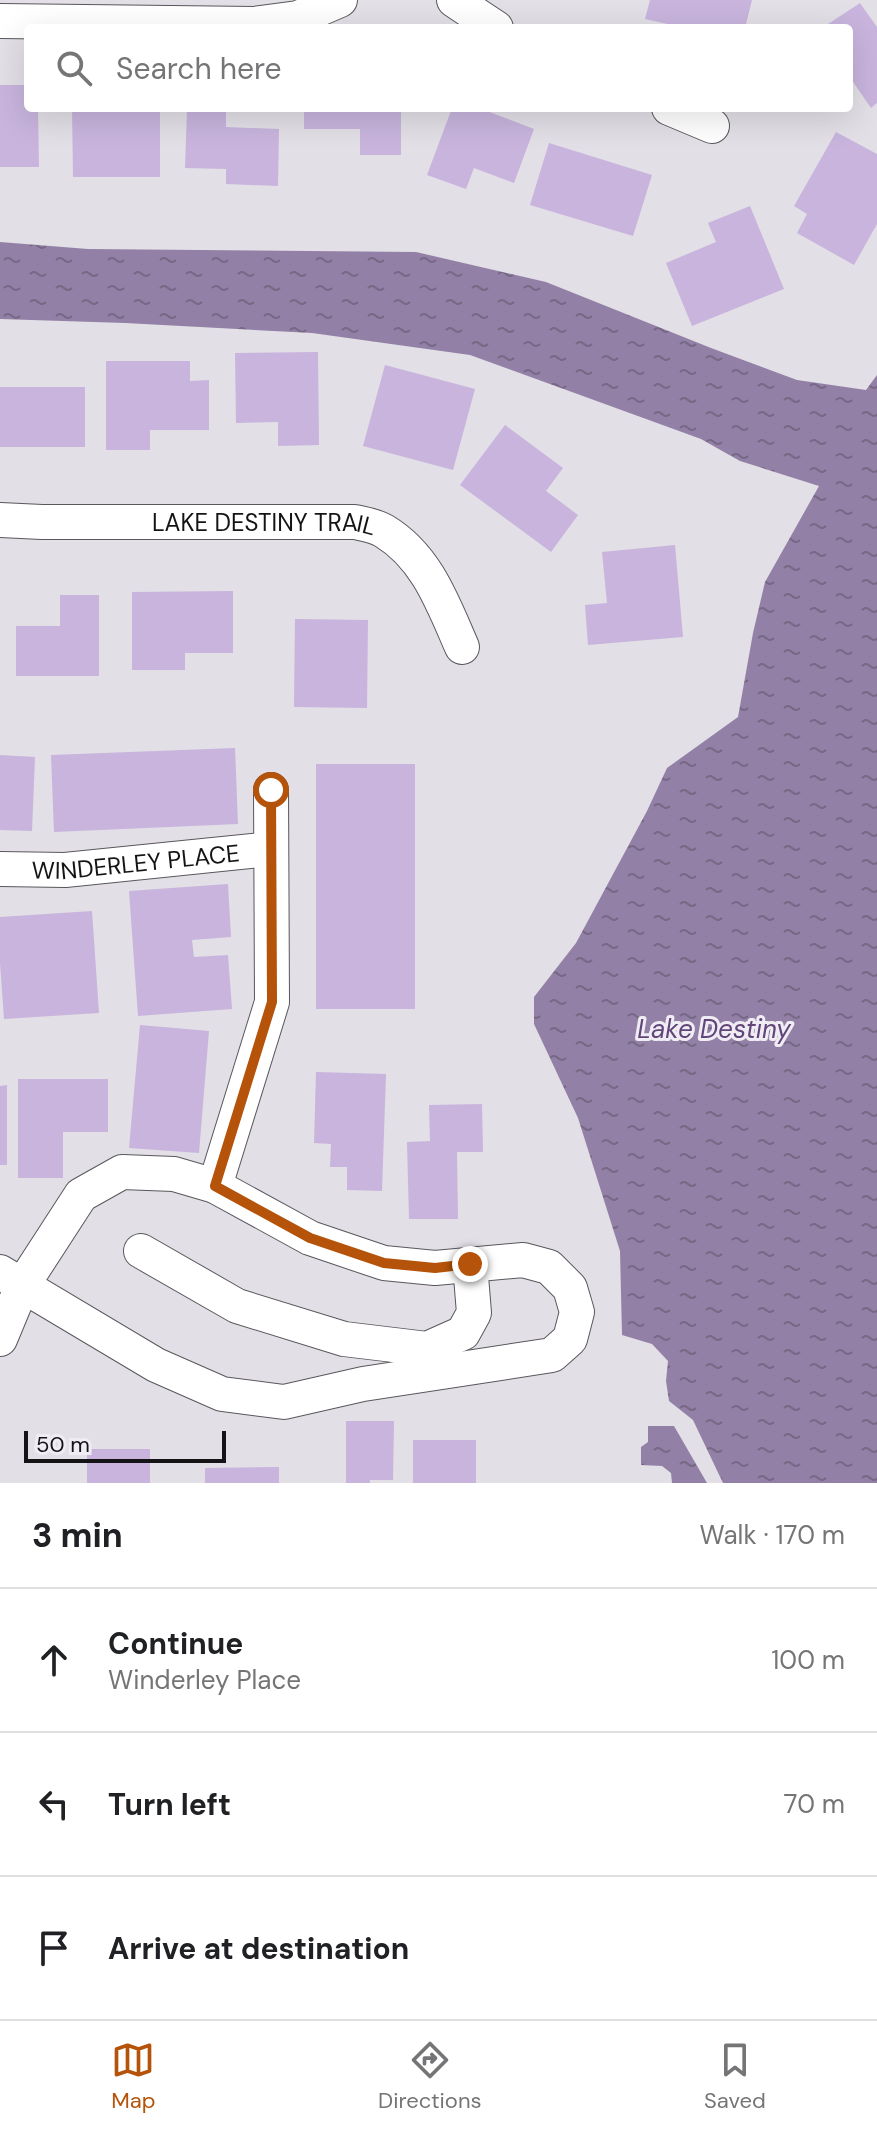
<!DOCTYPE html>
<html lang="en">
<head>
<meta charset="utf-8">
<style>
  body { margin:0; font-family:"DM Sans",sans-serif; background:#f2f2f2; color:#202124 }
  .scale { position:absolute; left:24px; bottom:20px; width:202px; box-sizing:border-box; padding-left:8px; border:4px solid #141316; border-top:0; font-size:22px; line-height:28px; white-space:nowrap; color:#141316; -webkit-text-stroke:6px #f0ecf3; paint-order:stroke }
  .stop { position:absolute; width:24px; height:24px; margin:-18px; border:6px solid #b45309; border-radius:50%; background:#fff }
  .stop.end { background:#b45309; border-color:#fff; box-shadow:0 2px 8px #0008 }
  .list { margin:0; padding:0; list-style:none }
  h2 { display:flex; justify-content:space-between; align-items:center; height:104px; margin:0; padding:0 32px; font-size:34px }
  h2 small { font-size:26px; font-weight:400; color:#757577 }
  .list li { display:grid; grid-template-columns:52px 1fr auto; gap:24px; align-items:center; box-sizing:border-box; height:144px; padding:0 32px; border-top:2px solid #e0e0e0 }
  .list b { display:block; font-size:30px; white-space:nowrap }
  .list p { margin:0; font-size:26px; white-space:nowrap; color:#757577 }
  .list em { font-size:26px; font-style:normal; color:#757577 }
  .icon { flex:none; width:44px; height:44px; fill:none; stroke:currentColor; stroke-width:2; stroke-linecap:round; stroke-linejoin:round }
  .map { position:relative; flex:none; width:877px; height:1483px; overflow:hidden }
  .search { position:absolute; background:#fff; box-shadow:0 8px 32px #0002; left:24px; right:24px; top:24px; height:88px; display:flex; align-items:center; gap:20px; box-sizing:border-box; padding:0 28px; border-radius:8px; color:#757577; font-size:30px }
  .sheet { height:536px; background:#fff }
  nav { display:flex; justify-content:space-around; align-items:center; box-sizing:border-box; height:112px; border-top:2px solid #e0e0e0; background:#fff; font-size:22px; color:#757577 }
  nav a { display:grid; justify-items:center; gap:4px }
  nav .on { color:#b45309 }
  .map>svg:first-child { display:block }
  .water { fill:url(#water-ripples) }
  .building { fill:#c8b4dd }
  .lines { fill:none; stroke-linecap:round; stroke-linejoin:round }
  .minor-casing { stroke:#59575c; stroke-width:36 }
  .minor { stroke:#fff; stroke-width:34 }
  .route { stroke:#b45309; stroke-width:10 }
  .labels { text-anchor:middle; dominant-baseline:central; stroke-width:6; stroke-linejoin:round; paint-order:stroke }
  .street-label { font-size:24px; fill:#141316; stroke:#f0ecf3 }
  .water-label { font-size:26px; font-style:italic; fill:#61457a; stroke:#f0ecf3 }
</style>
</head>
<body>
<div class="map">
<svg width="877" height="1483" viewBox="0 0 877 1483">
  <defs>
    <pattern id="water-ripples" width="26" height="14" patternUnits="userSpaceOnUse" patternTransform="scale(2)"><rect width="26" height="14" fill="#9380a6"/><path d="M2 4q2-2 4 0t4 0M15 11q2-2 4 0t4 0" fill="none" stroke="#776886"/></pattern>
  </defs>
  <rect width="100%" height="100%" fill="#e2dfe6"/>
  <!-- water -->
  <path class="water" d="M 0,242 L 88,249 L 416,252 L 546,282 L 711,348 L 797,380 L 866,390 L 877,375 L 877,1483 L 723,1483 L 693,1420 L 669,1401 L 666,1381 L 668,1361 L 652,1344 L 622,1335 L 620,1251 L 578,1118 L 534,1024 L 534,997 L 576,943 L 647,811 L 667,768 L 738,717 L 753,633 L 765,582 L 819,486 L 740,461 L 701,439 L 470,355 L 312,333 L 125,323 L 0,319 Z
    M 648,1426 L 674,1426 L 707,1483 L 672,1483 L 671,1473 L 662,1466 L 641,1465 L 641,1447 L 648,1442 Z"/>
  <!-- building -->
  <path class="building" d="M 650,0 L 752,0 L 745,28 L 686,28 L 645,19 Z
    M 860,3 L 877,27 L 877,103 L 871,108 L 849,76 L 849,28 L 822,28 Z
    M 0,85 L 28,85 L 28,108 L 38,108 L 39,167 L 0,167 Z
    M 72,108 L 160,108 L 160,177 L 73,177 Z
    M 187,108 L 226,108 L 226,127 L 279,129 L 278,186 L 226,184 L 226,169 L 185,168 Z
    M 304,108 L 401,108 L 401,155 L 360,155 L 360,129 L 304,129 Z
    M 452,108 L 479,108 L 534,129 L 514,183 L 474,168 L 466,189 L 427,175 Z
    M 836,132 L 877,154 L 877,224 L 854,265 L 797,233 L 807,214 L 794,206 Z
    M 549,143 L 652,175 L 633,236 L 530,205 Z
    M 750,206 L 784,289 L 692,326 L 666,263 L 716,242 L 708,223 Z
    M 318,352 L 319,445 L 278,446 L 278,422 L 236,423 L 235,353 Z
    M 106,361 L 190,361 L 190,381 L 209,380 L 209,430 L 150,430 L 150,450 L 106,450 Z
    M 385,365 L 475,389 L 453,470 L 363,446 Z
    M 0,387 L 85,387 L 85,447 L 0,447 Z
    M 505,425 L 563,468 L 546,491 L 578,515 L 551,552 L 460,485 Z
    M 675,545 L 683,637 L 588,645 L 585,605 L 607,603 L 602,552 Z
    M 233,591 L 233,653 L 185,653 L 185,670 L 132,670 L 132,592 Z
    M 60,595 L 99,595 L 99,676 L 16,676 L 16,626 L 60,626 Z
    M 295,619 L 368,620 L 367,708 L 294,707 Z
    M 235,748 L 238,824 L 54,832 L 51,755 Z
    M 0,755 L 35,757 L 32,831 L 0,830 Z
    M 316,764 L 415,764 L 415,1009 L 316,1009 Z
    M 228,884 L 231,937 L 192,940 L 194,957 L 228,955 L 232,1009 L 138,1016 L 129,891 Z
    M 92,911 L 99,1013 L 4,1019 L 0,963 L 0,917 Z
    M 140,1025 L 209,1031 L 199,1153 L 129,1148 Z
    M 316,1072 L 386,1074 L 382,1191 L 347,1190 L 347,1167 L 330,1167 L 331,1144 L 314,1143 Z
    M 18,1079 L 108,1079 L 108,1132 L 63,1132 L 63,1178 L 18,1178 Z
    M 7,1085 L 7,1165 L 0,1165 L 0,1086 Z
    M 482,1104 L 483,1152 L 457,1152 L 458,1219 L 409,1219 L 407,1142 L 430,1141 L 429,1105 Z
    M 346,1421 L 394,1421 L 393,1480 L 370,1480 L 370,1483 L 346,1483 Z
    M 413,1440 L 476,1440 L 476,1483 L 413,1483 Z
    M 87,1449 L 150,1449 L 150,1483 L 87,1483 Z
    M 279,1467 L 279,1483 L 205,1483 L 205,1468 Z"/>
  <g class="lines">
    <defs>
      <g id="minor">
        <path d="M 454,0 L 496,28"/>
        <path d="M 0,21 L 254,24 L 298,18 L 340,0"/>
        <path d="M 669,108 L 712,126"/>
        <path id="s1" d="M 0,520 L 42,522 L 355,522 C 364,524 376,526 384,531 C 427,557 443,604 462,647"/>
        <path id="s2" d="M 0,869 L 65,870 L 271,849"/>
        <path d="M 215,1186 L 272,1002 L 271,790"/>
        <path d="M 141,1251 L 237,1306 L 344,1339 L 427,1349 L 463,1333 L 474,1313 L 470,1264"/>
        <path d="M 0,1272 L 156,1365 L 222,1394 L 284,1402 L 363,1384 L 552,1355 L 570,1339 L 577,1312 L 570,1288 L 549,1267 L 523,1260 L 435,1268 L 384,1263 L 310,1238 L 215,1186 L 174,1174 L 122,1172 L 81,1195 L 22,1286 L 0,1339"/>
      </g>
    </defs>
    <!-- minor casing -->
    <use href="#minor" class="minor-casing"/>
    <!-- minor -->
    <use href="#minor" class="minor"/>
  </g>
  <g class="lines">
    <!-- route -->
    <path class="route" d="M 271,790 L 272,1002 L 215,1186 L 310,1238 L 384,1263 L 435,1268 L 470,1264"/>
  </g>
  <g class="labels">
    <!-- street labels -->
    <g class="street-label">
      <text stroke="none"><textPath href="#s1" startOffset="264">LAKE DESTINY TRAIL</textPath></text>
      <text stroke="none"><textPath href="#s2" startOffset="136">WINDERLEY PLACE</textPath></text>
    </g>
    <!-- water labels -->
    <g class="water-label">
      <text x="714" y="1029">Lake Destiny</text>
    </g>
  </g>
</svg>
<div class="scale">50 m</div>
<div class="stop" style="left:271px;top:790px"></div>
<div class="stop end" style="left:470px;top:1264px"></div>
<div class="search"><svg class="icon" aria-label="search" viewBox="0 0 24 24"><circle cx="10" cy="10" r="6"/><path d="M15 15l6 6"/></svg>Search here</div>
</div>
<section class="sheet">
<h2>3 min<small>Walk · 170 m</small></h2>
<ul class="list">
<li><svg class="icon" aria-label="ahead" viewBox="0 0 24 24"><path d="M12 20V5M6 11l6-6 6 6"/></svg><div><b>Continue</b><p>Winderley Place</p></div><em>100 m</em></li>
<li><svg class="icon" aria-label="left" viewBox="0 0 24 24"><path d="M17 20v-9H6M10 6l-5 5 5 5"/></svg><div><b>Turn left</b></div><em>70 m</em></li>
<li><svg class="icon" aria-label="arrive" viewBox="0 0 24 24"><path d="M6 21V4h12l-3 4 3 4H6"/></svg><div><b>Arrive at destination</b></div></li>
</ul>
</section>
<nav>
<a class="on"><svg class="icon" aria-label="map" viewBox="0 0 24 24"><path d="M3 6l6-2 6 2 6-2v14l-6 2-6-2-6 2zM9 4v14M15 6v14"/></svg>Map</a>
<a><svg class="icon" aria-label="directions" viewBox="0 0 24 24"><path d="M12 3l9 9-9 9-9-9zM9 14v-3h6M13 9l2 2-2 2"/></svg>Directions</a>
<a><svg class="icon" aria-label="saved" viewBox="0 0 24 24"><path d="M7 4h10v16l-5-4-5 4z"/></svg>Saved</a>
</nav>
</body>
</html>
